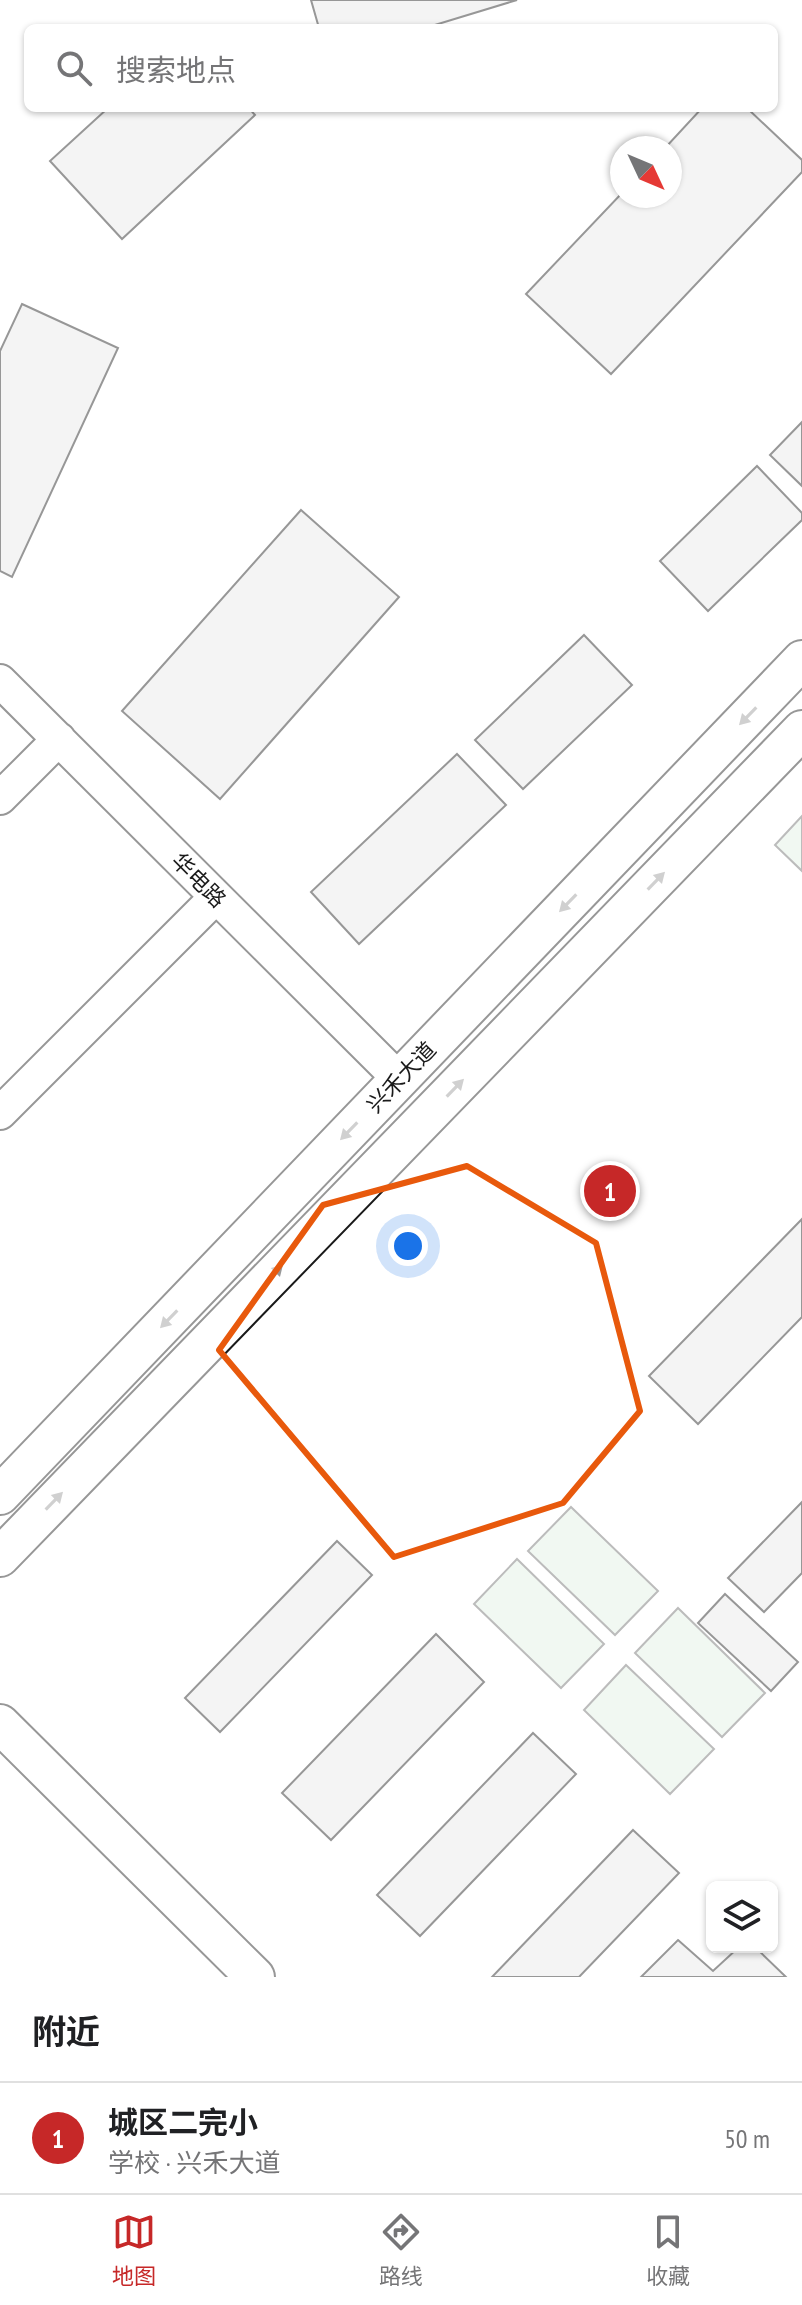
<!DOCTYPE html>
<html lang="zh">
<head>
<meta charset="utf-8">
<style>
  body { margin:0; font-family:"PT Sans Narrow","Noto Sans SC",sans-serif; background:#f2f2f2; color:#202124 }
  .controls { position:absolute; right:24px; bottom:24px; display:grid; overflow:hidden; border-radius:12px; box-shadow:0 2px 6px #0004 }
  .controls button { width:72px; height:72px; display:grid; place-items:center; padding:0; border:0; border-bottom:2px solid #e0e0e0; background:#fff; color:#202124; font:40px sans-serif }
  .compass { position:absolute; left:610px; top:136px; width:72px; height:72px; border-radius:50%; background:#fff; box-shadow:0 2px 6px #0004; rotate:134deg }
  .you { position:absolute; left:408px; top:1246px; width:28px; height:28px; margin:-20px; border:6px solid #fff; border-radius:50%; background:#1a73e8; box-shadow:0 0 0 12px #1a73e833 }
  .badge { display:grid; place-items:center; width:52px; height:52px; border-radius:50%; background:#c62828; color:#fff; font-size:26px; font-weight:700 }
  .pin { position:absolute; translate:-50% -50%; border:4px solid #fff; box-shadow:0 2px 8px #0006 }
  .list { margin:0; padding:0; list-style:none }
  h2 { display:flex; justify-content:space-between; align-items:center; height:104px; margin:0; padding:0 32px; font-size:34px }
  h2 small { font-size:26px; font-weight:400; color:#757577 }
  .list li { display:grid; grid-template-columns:52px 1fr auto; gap:24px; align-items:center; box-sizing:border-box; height:112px; padding:0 32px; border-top:2px solid #e0e0e0 }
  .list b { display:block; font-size:30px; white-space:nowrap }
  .list p { margin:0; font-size:26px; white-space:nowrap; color:#757577 }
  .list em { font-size:26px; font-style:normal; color:#757577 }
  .icon { flex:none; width:44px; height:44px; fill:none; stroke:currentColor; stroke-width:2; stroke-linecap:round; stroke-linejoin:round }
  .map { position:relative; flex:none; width:802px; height:1977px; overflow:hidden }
  .search { position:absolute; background:#fff; box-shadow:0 2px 6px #0004; left:24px; right:24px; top:24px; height:88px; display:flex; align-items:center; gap:20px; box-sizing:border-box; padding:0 28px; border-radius:12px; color:#757577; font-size:30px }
  .sheet { height:216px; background:#fff }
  nav { display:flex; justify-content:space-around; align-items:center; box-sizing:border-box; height:112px; border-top:2px solid #e0e0e0; background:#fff; font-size:22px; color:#757577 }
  nav a { display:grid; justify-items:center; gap:4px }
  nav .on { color:#c62828 }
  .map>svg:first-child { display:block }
  .green { fill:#e0efe3; stroke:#6a6a6a; stroke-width:2 }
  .building { fill:#e6e6e6; stroke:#1a1a1a; stroke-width:2 }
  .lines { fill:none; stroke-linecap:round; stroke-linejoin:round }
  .tertiary-casing { stroke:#1a1a1a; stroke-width:36 }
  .secondary-casing { stroke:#1a1a1a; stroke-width:42 }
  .tertiary { stroke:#fff; stroke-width:32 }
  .secondary { stroke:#fff; stroke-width:38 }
  .oneway { fill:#989898 }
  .marked { fill:none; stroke:#e8590c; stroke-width:6; stroke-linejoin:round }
  .labels { text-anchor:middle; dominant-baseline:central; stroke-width:6; stroke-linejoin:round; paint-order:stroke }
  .street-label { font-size:22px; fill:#1a1a1a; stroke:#fff }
</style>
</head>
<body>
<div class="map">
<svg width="802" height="1977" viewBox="0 0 802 1977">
  <rect width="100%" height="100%" fill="#fff"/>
  <!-- green -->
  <path class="green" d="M 802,816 L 802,871 L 775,845 Z
    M 571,1507 L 658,1591 L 615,1635 L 528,1551 Z
    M 517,1559 L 604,1644 L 561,1688 L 474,1604 Z
    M 678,1608 L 765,1693 L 722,1737 L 635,1653 Z
    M 626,1665 L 714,1749 L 670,1794 L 584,1710 Z"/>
  <!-- building -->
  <path class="building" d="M 311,0 L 517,0 L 425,28 L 319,28 Z
    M 108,108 L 249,108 L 255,115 L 122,239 L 50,161 Z
    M 702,108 L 747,108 L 802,160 L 802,172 L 611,374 L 526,294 L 622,193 L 622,196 L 670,196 L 670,148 L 665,148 Z
    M 22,304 L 118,348 L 12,577 L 0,571 L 0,351 Z
    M 802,422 L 802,486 L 770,455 Z
    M 757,466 L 802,513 L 802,520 L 708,611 L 660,561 Z
    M 301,510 L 399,597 L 220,799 L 122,711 Z
    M 584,635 L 632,685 L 523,789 L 475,740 Z
    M 457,754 L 506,805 L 359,944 L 311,892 Z
    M 802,1219 L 802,1317 L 698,1424 L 649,1376 Z
    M 802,1502 L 802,1573 L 764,1612 L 728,1578 Z
    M 337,1541 L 372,1575 L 220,1732 L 185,1698 Z
    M 725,1594 L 798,1662 L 771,1691 L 698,1623 Z
    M 436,1634 L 484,1682 L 331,1840 L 282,1793 Z
    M 533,1733 L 576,1774 L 420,1936 L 377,1895 Z
    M 633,1830 L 679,1873 L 579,1977 L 492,1977 Z
    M 678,1940 L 713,1971 L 739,1947 L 755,1947 L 786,1977 L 641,1977 Z"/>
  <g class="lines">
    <defs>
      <path id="tertiary" d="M 0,681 L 399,1079
        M 0,798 L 59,739
        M 0,1113 L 216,897"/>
      <path id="secondary" d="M 0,1495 L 802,660
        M 0,1557 L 802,730
        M 0,1724 L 255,1977"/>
    </defs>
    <!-- tertiary casing -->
    <use href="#tertiary" class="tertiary-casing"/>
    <!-- secondary casing -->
    <use href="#secondary" class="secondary-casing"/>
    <!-- tertiary -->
    <use href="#tertiary" class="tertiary"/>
    <!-- secondary -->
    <use href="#secondary" class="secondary"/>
  </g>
  <!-- one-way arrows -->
  <defs><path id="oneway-solid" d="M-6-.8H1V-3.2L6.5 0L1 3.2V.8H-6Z" transform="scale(2)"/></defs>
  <g class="oneway">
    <use href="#oneway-solid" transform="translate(748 716) rotate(134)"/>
    <use href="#oneway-solid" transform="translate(656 881) rotate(-46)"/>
    <use href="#oneway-solid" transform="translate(568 903) rotate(134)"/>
    <use href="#oneway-solid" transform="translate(455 1088) rotate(-46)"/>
    <use href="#oneway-solid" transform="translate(349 1131) rotate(134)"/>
    <use href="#oneway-solid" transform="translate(274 1274) rotate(-46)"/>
    <use href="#oneway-solid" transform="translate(169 1319) rotate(134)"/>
    <use href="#oneway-solid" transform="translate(54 1501) rotate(-46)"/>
  </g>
  <!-- marked area -->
  <path d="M0 0H802V1977H0ZM 467,1166 L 596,1243 L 640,1411 L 563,1503 L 394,1557 L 219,1350 L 323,1205 Z" fill="#fff" fill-opacity=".55" fill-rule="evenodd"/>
  <path class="marked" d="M 467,1166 L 596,1243 L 640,1411 L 563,1503 L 394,1557 L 219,1350 L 323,1205 Z"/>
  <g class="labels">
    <!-- street labels -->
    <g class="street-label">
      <text transform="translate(199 880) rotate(45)">华电路</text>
      <text transform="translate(401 1077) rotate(-46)">兴禾大道</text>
    </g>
  </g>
</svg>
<div class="controls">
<button><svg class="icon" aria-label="layers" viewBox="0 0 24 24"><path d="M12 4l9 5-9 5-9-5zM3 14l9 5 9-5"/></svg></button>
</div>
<svg class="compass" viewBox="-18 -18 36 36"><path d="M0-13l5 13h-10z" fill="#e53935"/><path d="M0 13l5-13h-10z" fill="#757577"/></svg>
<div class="you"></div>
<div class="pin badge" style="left:610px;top:1191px">1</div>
<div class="search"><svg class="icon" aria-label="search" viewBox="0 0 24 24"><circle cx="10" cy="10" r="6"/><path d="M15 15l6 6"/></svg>搜索地点</div>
</div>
<section class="sheet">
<h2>附近<small></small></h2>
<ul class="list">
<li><span class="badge">1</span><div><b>城区二完小</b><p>学校 · 兴禾大道</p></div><em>50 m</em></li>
</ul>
</section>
<nav>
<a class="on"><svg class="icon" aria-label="map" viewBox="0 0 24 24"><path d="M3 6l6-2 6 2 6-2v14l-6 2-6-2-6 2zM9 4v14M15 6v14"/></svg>地图</a>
<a><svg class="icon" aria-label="directions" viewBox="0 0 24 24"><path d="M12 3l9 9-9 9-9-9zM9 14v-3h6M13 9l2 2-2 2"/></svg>路线</a>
<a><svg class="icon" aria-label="saved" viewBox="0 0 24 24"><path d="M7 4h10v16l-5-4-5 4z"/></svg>收藏</a>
</nav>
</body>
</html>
